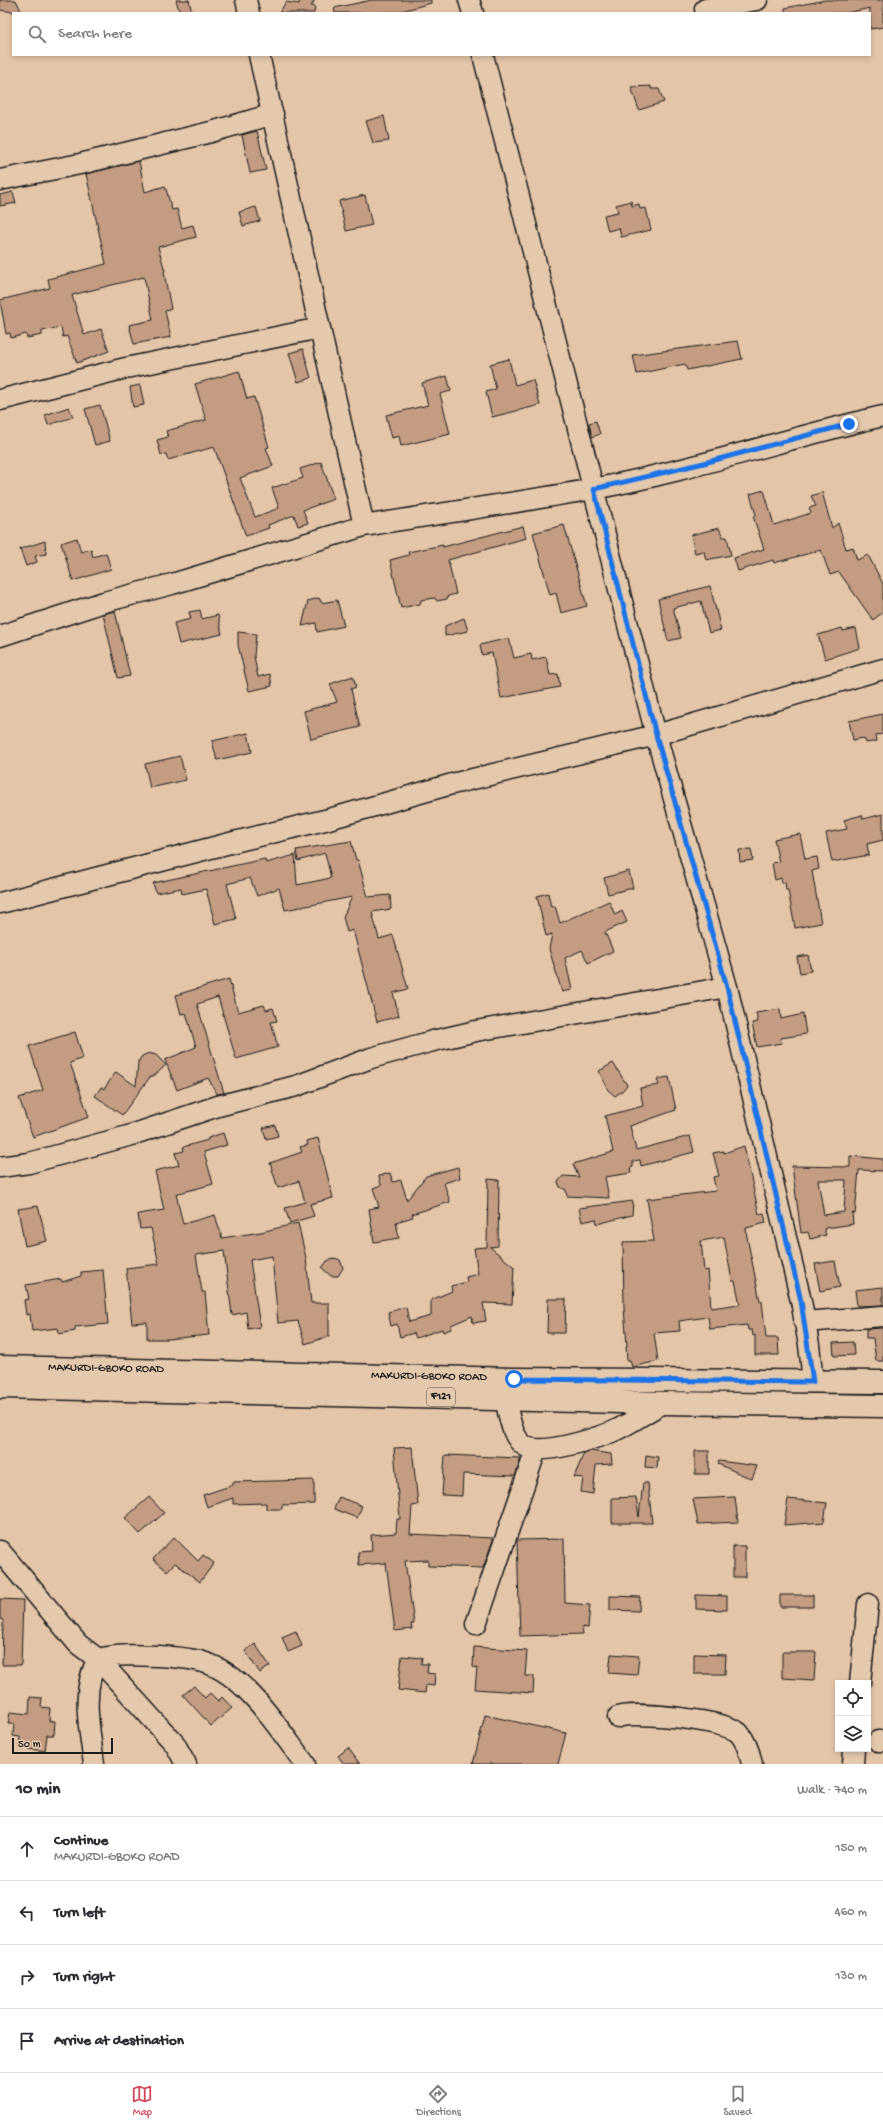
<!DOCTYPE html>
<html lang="en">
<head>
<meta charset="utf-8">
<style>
  body { margin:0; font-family:"Gochi Hand",sans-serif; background:#f7f7f7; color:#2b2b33 }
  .controls { position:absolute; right:12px; bottom:12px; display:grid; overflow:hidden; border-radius:0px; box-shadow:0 2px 6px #0003 }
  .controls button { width:36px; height:36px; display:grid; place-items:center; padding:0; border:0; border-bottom:1px solid #e1e1e2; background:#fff; color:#2b2b33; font:20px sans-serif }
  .scale { position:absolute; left:12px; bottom:10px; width:101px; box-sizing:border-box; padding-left:4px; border:2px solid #1c1c1c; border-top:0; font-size:11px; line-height:14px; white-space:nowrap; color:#1c1c1c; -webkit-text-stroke:3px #e5c9ac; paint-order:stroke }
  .stop { position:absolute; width:12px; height:12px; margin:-9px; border:3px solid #1a73e8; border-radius:50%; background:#fff }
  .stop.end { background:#1a73e8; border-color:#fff; box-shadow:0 1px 4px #0008 }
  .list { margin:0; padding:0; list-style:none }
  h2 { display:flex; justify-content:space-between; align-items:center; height:52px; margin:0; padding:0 16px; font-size:17px }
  h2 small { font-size:13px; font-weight:400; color:#7c7c81 }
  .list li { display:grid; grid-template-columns:26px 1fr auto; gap:12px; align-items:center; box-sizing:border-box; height:64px; padding:0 16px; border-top:1px solid #e1e1e2 }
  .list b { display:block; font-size:15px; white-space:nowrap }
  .list p { margin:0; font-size:13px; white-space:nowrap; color:#7c7c81 }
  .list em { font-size:13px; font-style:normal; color:#7c7c81 }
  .icon { flex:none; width:22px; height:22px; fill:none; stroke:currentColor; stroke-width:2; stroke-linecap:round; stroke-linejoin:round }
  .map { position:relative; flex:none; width:883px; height:1764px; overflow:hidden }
  .search { position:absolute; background:#fff; box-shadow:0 2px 6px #0003; left:12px; right:12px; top:12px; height:44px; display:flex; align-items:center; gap:10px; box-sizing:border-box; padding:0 14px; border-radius:0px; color:#7c7c81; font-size:15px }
  .sheet { height:308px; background:#fff }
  nav { display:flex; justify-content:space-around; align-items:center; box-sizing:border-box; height:56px; border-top:1px solid #e1e1e2; background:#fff; font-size:11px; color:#7c7c81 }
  nav a { display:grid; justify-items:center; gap:2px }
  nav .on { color:#d1495b }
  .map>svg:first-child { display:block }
  .building { fill:#c49c82; stroke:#1c1c1c; fill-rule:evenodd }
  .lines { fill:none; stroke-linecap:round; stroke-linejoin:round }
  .minor-casing { stroke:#1c1c1c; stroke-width:23 }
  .major-casing { stroke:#1c1c1c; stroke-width:25 }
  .minor { stroke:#e5c9ac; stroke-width:20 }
  .major { stroke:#e5c9ac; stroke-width:22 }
  .route { stroke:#1a73e8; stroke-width:5 }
  .labels { text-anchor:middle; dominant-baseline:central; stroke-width:4; stroke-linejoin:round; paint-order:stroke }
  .shield { fill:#e5c9ac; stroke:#585047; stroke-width:1 }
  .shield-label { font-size:11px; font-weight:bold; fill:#1c1c1c }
  .street-label { font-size:12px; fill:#1c1c1c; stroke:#e5c9ac }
</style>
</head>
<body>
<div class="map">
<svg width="883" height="1764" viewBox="0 0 883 1764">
  <rect width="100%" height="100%" fill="#e5c5a7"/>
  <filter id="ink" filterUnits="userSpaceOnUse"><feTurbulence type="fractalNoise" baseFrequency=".025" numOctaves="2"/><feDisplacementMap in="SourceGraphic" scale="8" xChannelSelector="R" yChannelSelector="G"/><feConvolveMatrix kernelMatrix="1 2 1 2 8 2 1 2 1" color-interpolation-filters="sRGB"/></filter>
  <g filter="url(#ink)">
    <!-- building -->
    <path class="building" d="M 0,0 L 16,0 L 22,13 L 0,10 Z
      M 176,0 L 189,0 L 192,13 L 180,13 Z
      M 300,0 L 315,0 L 311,6 L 315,6 L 314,13 L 279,13 L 286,2 L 299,4 Z
      M 372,0 L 431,0 L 431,3 L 398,12 L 335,13 L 334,8 Z
      M 825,0 L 883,0 L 883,27 L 870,29 L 870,8 L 847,13 L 785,13 L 785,8 Z
      M 651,86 L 651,89 L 659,89 L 664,102 L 639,110 L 631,87 Z
      M 384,116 L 389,141 L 373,143 L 366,121 Z
      M 257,131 L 266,170 L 250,173 L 242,135 Z
      M 139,161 L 145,192 L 165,186 L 172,210 L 177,209 L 182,228 L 193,225 L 196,237 L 158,247 L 165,271 L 164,272 L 171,309 L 165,311 L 171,337 L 134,344 L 129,325 L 153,320 L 144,277 L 72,295 L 84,335 L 101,329 L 109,351 L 77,363 L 67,336 L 63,337 L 61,327 L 42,331 L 42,335 L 27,338 L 26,334 L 11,338 L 10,333 L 6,334 L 0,300 L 50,288 L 48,279 L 106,264 L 86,174 Z
      M 13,192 L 16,203 L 0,206 L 0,195 Z
      M 365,195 L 372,225 L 346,231 L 339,201 Z
      M 631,201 L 632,206 L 639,204 L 640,209 L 646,208 L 651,230 L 621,237 L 619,228 L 608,231 L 604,215 L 618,212 L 616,205 Z
      M 256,207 L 260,221 L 243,226 L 239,212 Z
      M 738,341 L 742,359 L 687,370 L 685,364 L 637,374 L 633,355 Z
      M 303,349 L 311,378 L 298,382 L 289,353 Z
      M 509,359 L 515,385 L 533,380 L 540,405 L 492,417 L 486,392 L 496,389 L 490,364 Z
      M 239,371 L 247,399 L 254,397 L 269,447 L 266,448 L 273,466 L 240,478 L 255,517 L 279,508 L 272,488 L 303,478 L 300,469 L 321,462 L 334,499 L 303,510 L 308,523 L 298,526 L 294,515 L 268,525 L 269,528 L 246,536 L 214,447 L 168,460 L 166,454 L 161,455 L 157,440 L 168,437 L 166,431 L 206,420 L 195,384 Z
      M 447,376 L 451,391 L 440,394 L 450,434 L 401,446 L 399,436 L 392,438 L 386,415 L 428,405 L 422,383 Z
      M 140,385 L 144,405 L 133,407 L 130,387 Z
      M 100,405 L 110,441 L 95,445 L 85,409 Z
      M 69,407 L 73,417 L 48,425 L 45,415 Z
      M 596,421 L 600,434 L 592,437 L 589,423 Z
      M 764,490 L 774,525 L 811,513 L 809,508 L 816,506 L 811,496 L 822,492 L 832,528 L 838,523 L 846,549 L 853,547 L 857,560 L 868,555 L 883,584 L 883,612 L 873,620 L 839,572 L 830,575 L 821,550 L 774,563 L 773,560 L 738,571 L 734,558 L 764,549 L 753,516 L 756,515 L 750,494 Z
      M 564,525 L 587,606 L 561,613 L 556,593 L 550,595 L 533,533 Z
      M 523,526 L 526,538 L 448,560 L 456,594 L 448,596 L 447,599 L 437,601 L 435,598 L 421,600 L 420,604 L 401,608 L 390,560 L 409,555 L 408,552 L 443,545 L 443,547 Z
      M 719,528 L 723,537 L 727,537 L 731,555 L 706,560 L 704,551 L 695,553 L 691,535 Z
      M 77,538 L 81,552 L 91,549 L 93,557 L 106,553 L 111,569 L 73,581 L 61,543 Z
      M 45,541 L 46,554 L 35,556 L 37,562 L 26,566 L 20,549 Z
      M 710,586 L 721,630 L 709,633 L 701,601 L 673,608 L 681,638 L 668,641 L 658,599 Z
      M 319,598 L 322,603 L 337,600 L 344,626 L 317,632 L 316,623 L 302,626 L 308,601 Z
      M 200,610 L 202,619 L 218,615 L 222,634 L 179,644 L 174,623 L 191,619 L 189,612 Z
      M 115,611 L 130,676 L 118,678 L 103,614 Z
      M 464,618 L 468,631 L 445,636 L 445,626 Z
      M 842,628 L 843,631 L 856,628 L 860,648 L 825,659 L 818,635 Z
      M 238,632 L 256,634 L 254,656 L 258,677 L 270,674 L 272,686 L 249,691 L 238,645 Z
      M 509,638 L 514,658 L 531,654 L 532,660 L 546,657 L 550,675 L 558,674 L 560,687 L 501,698 L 492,653 L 482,655 L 480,645 Z
      M 353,676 L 356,687 L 351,689 L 360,727 L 311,739 L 304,711 L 337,702 L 330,684 Z
      M 883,714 L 883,734 L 876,735 L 877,741 L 866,743 L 864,738 L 853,740 L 849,721 Z
      M 248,733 L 252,752 L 217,760 L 212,741 Z
      M 180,756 L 186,780 L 150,788 L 145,764 Z
      M 883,814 L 883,840 L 867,844 L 869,855 L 832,862 L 826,833 L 847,829 L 844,820 L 862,815 L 863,819 Z
      M 800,834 L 805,859 L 817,857 L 819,869 L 812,871 L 821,923 L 795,928 L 788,890 L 786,890 L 785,882 L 782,883 L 781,878 L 775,880 L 772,863 L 779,862 L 774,839 Z
      M 351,841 L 356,860 L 358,860 L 368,897 L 390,895 L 391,909 L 372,912 L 379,939 L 393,935 L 408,989 L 393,993 L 399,1016 L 377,1022 L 353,930 L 347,932 L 343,917 L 352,897 L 285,910 L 279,888 L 257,896 L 250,878 L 227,884 L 236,919 L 215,924 L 206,889 L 182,894 L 181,888 L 156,893 L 153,883 L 265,859 L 266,863 L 295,855 L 297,885 L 331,878 L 325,853 L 298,861 L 296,850 Z
      M 751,849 L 753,860 L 740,862 L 739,850 Z
      M 629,871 L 633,888 L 608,894 L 604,878 Z
      M 548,893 L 551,907 L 555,906 L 560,923 L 609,901 L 615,915 L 622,911 L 627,922 L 605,932 L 613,951 L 588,963 L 582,950 L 565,958 L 572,990 L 562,992 L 549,949 L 552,934 L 546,936 L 537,896 Z
      M 808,955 L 811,971 L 800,973 L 797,957 Z
      M 229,979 L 238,1012 L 264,1005 L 266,1010 L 273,1008 L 277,1021 L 271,1022 L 278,1047 L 236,1059 L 218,997 L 197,1004 L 224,1093 L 217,1094 L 208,1078 L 177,1090 L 165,1060 L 196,1047 L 186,1013 L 181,1014 L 176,995 Z
      M 780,1009 L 781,1019 L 803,1014 L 806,1034 L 781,1038 L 782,1043 L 757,1047 L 752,1023 L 758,1022 L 756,1013 Z
      M 75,1032 L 83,1058 L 70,1063 L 89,1117 L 33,1137 L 19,1098 L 43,1090 L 29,1046 Z
      M 149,1053 L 156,1055 L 166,1065 L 155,1075 L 150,1077 L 122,1115 L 95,1096 L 101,1087 L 104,1089 L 116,1072 L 136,1086 L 138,1062 L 142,1056 Z
      M 613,1063 L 627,1085 L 622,1091 L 615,1096 L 608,1090 L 599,1071 Z
      M 669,1077 L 676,1110 L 630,1126 L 636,1150 L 690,1136 L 694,1152 L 641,1166 L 640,1160 L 633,1161 L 633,1167 L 630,1168 L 631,1173 L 605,1177 L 609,1198 L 567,1196 L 566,1190 L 560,1187 L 558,1182 L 563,1176 L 579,1177 L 573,1164 L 613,1152 L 605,1116 L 643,1106 L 640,1088 L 659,1085 L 657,1079 Z
      M 275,1125 L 278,1136 L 266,1139 L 263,1128 Z
      M 223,1133 L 227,1145 L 204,1152 L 213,1184 L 176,1194 L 183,1224 L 215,1215 L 222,1238 L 261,1232 L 298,1223 L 306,1258 L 311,1303 L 329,1303 L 329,1336 L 305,1344 L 298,1321 L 278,1323 L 272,1256 L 250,1260 L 260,1327 L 248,1329 L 246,1312 L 232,1315 L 224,1251 L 196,1255 L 202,1292 L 205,1292 L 209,1335 L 168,1339 L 147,1339 L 147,1322 L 132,1323 L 126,1268 L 159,1264 L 151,1228 L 140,1229 L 138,1214 L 164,1210 L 155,1171 L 179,1165 L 175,1153 L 184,1151 L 183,1147 L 208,1140 L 208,1138 Z
      M 318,1138 L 333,1198 L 310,1204 L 314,1216 L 290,1223 L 285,1208 L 305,1202 L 299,1181 L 278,1188 L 270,1163 L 302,1152 L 300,1147 L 308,1145 L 307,1141 Z
      M 744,1146 L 759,1214 L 764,1213 L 766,1223 L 746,1228 L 747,1237 L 760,1301 L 762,1301 L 766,1338 L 778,1338 L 779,1355 L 755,1355 L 755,1335 L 753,1336 L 752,1330 L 748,1330 L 747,1325 L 710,1329 L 708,1317 L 679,1321 L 680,1331 L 654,1333 L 658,1361 L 632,1367 L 630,1360 L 627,1360 L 626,1346 L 627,1346 L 624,1308 L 623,1242 L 654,1241 L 647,1199 L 716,1191 L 713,1177 L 719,1176 L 713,1153 L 724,1151 L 724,1153 ZM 724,1237 L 732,1281 L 735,1281 L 740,1304 L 711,1308 L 708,1270 L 704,1271 L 701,1241 Z
      M 850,1156 L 883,1159 L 883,1171 L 859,1170 L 855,1214 L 852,1213 L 853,1224 L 826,1228 L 824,1229 L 826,1235 L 810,1239 L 808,1232 L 801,1233 L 792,1166 L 850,1167 ZM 818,1180 L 846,1180 L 844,1212 L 824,1215 Z
      M 458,1167 L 460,1178 L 444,1183 L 450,1202 L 412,1214 L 413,1217 L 396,1222 L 399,1238 L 374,1242 L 369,1209 L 379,1207 L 373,1188 L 381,1185 L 379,1176 L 390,1173 L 393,1182 L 401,1180 L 407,1200 L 426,1176 Z
      M 488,1179 L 499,1180 L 498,1246 L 490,1247 L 514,1267 L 512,1304 L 483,1303 L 486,1321 L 473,1323 L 472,1316 L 451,1325 L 451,1329 L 443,1332 L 442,1329 L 416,1338 L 414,1333 L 400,1337 L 397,1324 L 391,1326 L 388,1312 L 406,1307 L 409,1322 L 431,1316 L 431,1300 L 452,1291 L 451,1286 L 467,1282 L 466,1277 L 478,1274 L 474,1248 L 487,1247 Z
      M 633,1201 L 632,1215 L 597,1224 L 596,1219 L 582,1222 L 579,1208 Z
      M 38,1206 L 47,1241 L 25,1246 L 18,1209 Z
      M 335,1258 L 340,1260 L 343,1268 L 338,1276 L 331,1276 L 322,1268 L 327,1261 Z
      M 835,1261 L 840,1287 L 820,1291 L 815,1264 Z
      M 103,1270 L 108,1324 L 75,1327 L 75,1331 L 59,1334 L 58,1328 L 32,1331 L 30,1314 L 26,1315 L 24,1300 L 29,1299 L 26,1285 L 61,1279 L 62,1282 L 81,1276 L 81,1272 Z
      M 883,1287 L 883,1305 L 857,1306 L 855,1290 Z
      M 548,1299 L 566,1299 L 565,1333 L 547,1333 Z
      M 883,1328 L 883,1361 L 876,1361 L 873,1338 L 866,1338 L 866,1329 Z
      M 853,1342 L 854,1355 L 834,1356 L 833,1343 Z
      M 412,1447 L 418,1505 L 412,1506 L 410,1534 L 493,1538 L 493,1540 L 483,1568 L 428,1566 L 428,1560 L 405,1561 L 414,1624 L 411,1624 L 412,1629 L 395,1631 L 386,1563 L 359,1565 L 358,1552 L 372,1551 L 371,1535 L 396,1533 L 397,1519 L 400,1519 L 394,1448 Z
      M 590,1451 L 611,1454 L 612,1464 L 596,1465 L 593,1494 L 581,1492 L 583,1478 L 574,1477 L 584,1453 Z
      M 695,1451 L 709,1451 L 709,1474 L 695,1474 Z
      M 445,1455 L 521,1458 L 515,1476 L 463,1474 L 462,1496 L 442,1495 Z
      M 646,1455 L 658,1457 L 657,1468 L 645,1467 Z
      M 719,1461 L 757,1466 L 752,1479 L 718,1464 Z
      M 314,1480 L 314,1504 L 282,1505 L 282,1509 L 266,1509 L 266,1503 L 233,1504 L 233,1498 L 207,1507 L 203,1495 L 233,1485 L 233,1482 Z
      M 643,1483 L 648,1483 L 652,1523 L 612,1523 L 612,1498 L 636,1497 L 639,1517 Z
      M 149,1497 L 164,1513 L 140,1534 L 125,1518 Z
      M 339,1497 L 362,1506 L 357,1518 L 334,1509 Z
      M 735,1497 L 738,1522 L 698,1524 L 693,1499 Z
      M 788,1499 L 827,1503 L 824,1522 L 784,1525 Z
      M 174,1537 L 198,1561 L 203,1555 L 214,1563 L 200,1582 L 175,1563 L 167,1571 L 153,1559 Z
      M 564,1539 L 565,1603 L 590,1605 L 588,1628 L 582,1627 L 583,1634 L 520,1636 L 517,1540 Z
      M 733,1546 L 745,1546 L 745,1577 L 733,1577 Z
      M 696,1595 L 727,1596 L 727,1610 L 696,1609 Z
      M 780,1595 L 813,1595 L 813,1607 L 780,1607 Z
      M 610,1596 L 640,1597 L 639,1611 L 610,1610 Z
      M 0,1599 L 23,1600 L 21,1665 L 2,1665 L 3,1620 L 0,1619 Z
      M 296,1631 L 302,1646 L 288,1652 L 282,1637 Z
      M 255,1644 L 270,1666 L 260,1673 L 245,1651 Z
      M 474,1647 L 527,1651 L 525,1676 L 534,1676 L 533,1693 L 475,1689 L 477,1668 L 473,1667 Z
      M 782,1652 L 816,1652 L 814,1680 L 782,1678 Z
      M 611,1654 L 639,1656 L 637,1675 L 609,1673 Z
      M 694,1654 L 726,1655 L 725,1674 L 694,1674 Z
      M 402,1656 L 422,1658 L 421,1664 L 428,1664 L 427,1673 L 435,1674 L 434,1686 L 426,1685 L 425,1693 L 398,1690 Z
      M 194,1686 L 205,1698 L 210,1693 L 218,1701 L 222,1697 L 232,1708 L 211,1726 L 183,1695 Z
      M 30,1697 L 42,1698 L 41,1707 L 50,1708 L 49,1721 L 55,1721 L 54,1735 L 47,1735 L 45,1751 L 19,1748 L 20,1737 L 13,1736 L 14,1724 L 8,1724 L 10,1712 L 29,1714 Z
      M 485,1715 L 566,1733 L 558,1764 L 473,1764 Z
      M 348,1748 L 360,1764 L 344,1764 L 338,1756 Z"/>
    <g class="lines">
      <defs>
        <path id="minor" d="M 246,0 L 249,13
          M 469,0 L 473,13
          M 705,9 L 757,0
          M 259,55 L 364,526 C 440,513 517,503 593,489 C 691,471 786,438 883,416
          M 483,55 L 656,735 L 883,669
          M 0,180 L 80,164 L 211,132 L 273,114
          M 0,400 L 126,368 L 320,328
          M 0,636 L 104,602 L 172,584 L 364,526
          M 0,903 L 230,843 L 329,819 L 452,784 L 656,735 L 727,987 L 801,1301 L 809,1345 L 813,1382
          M 0,1167 L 29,1163 L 128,1136 L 218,1106 L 296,1086 L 371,1058 L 433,1041 L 476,1031 L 727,987
          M 804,1322 L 883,1316
          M 505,1399 C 509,1413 511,1438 525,1446 C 542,1456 593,1439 612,1432 C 629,1425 646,1412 663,1403
          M 0,1551 L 78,1644 L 98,1659 L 175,1744 L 186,1764
          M 476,1624 L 536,1450
          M 860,1683 L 868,1604
          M 618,1717 C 636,1711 725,1720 739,1733 C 746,1741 750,1754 752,1764
          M 878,1741 L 883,1741
          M 94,1764 C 90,1731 80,1690 98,1659 C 118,1654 137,1655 158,1656 C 173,1657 189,1658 203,1662 C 246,1674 280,1731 305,1764
          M 853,1764 L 854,1749"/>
        <path id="major" d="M 0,1367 L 514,1379 L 883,1382
          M 0,1387 L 663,1403 L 883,1406"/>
      </defs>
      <!-- minor casing -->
      <use href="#minor" class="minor-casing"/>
      <!-- major casing -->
      <use href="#major" class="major-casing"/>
      <!-- minor -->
      <use href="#minor" class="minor"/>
      <!-- major -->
      <use href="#major" class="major"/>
    </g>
  </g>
  <g class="lines" filter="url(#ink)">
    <!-- route -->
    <path class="route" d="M 514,1379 L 813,1382 L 801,1301 L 727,987 L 656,735 L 594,489 L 704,463 L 849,424"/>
  </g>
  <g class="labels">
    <!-- shield labels -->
    <rect class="shield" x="427" y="1388" width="28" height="18" rx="3"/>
    <g class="shield-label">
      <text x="441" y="1397">F121</text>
    </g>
    <!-- street labels -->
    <g class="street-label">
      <text transform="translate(106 1369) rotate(1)">MAKURDI-GBOKO ROAD</text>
      <text transform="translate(429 1377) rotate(1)">MAKURDI-GBOKO ROAD</text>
    </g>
  </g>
</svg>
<div class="controls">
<button><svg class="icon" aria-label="locate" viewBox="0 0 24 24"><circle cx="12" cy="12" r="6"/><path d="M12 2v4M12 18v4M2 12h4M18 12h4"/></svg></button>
<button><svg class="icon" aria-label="layers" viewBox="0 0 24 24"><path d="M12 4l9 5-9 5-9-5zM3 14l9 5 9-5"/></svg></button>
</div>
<div class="scale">50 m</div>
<div class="stop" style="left:514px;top:1379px"></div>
<div class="stop end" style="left:849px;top:424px"></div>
<div class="search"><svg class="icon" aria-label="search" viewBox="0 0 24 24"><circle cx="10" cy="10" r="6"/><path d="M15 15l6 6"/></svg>Search here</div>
</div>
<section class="sheet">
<h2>10 min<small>Walk · 740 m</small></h2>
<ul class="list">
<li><svg class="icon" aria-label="ahead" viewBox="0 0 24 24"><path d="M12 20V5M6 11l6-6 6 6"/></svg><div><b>Continue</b><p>MAKURDI-GBOKO ROAD</p></div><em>150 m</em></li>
<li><svg class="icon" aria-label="left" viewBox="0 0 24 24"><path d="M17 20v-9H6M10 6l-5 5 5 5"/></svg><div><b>Turn left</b></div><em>460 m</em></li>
<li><svg class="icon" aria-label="right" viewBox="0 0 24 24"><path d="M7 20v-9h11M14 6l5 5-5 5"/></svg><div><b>Turn right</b></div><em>130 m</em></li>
<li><svg class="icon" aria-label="arrive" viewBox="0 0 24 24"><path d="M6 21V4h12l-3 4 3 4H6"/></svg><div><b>Arrive at destination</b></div></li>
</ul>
</section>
<nav>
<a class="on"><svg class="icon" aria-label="map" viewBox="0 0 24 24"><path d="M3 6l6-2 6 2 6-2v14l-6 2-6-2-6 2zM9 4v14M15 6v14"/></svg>Map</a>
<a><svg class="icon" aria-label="directions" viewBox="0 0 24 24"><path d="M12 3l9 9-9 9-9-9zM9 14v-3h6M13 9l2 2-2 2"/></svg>Directions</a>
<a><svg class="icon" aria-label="saved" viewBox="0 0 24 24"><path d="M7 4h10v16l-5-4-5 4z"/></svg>Saved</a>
</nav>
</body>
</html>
